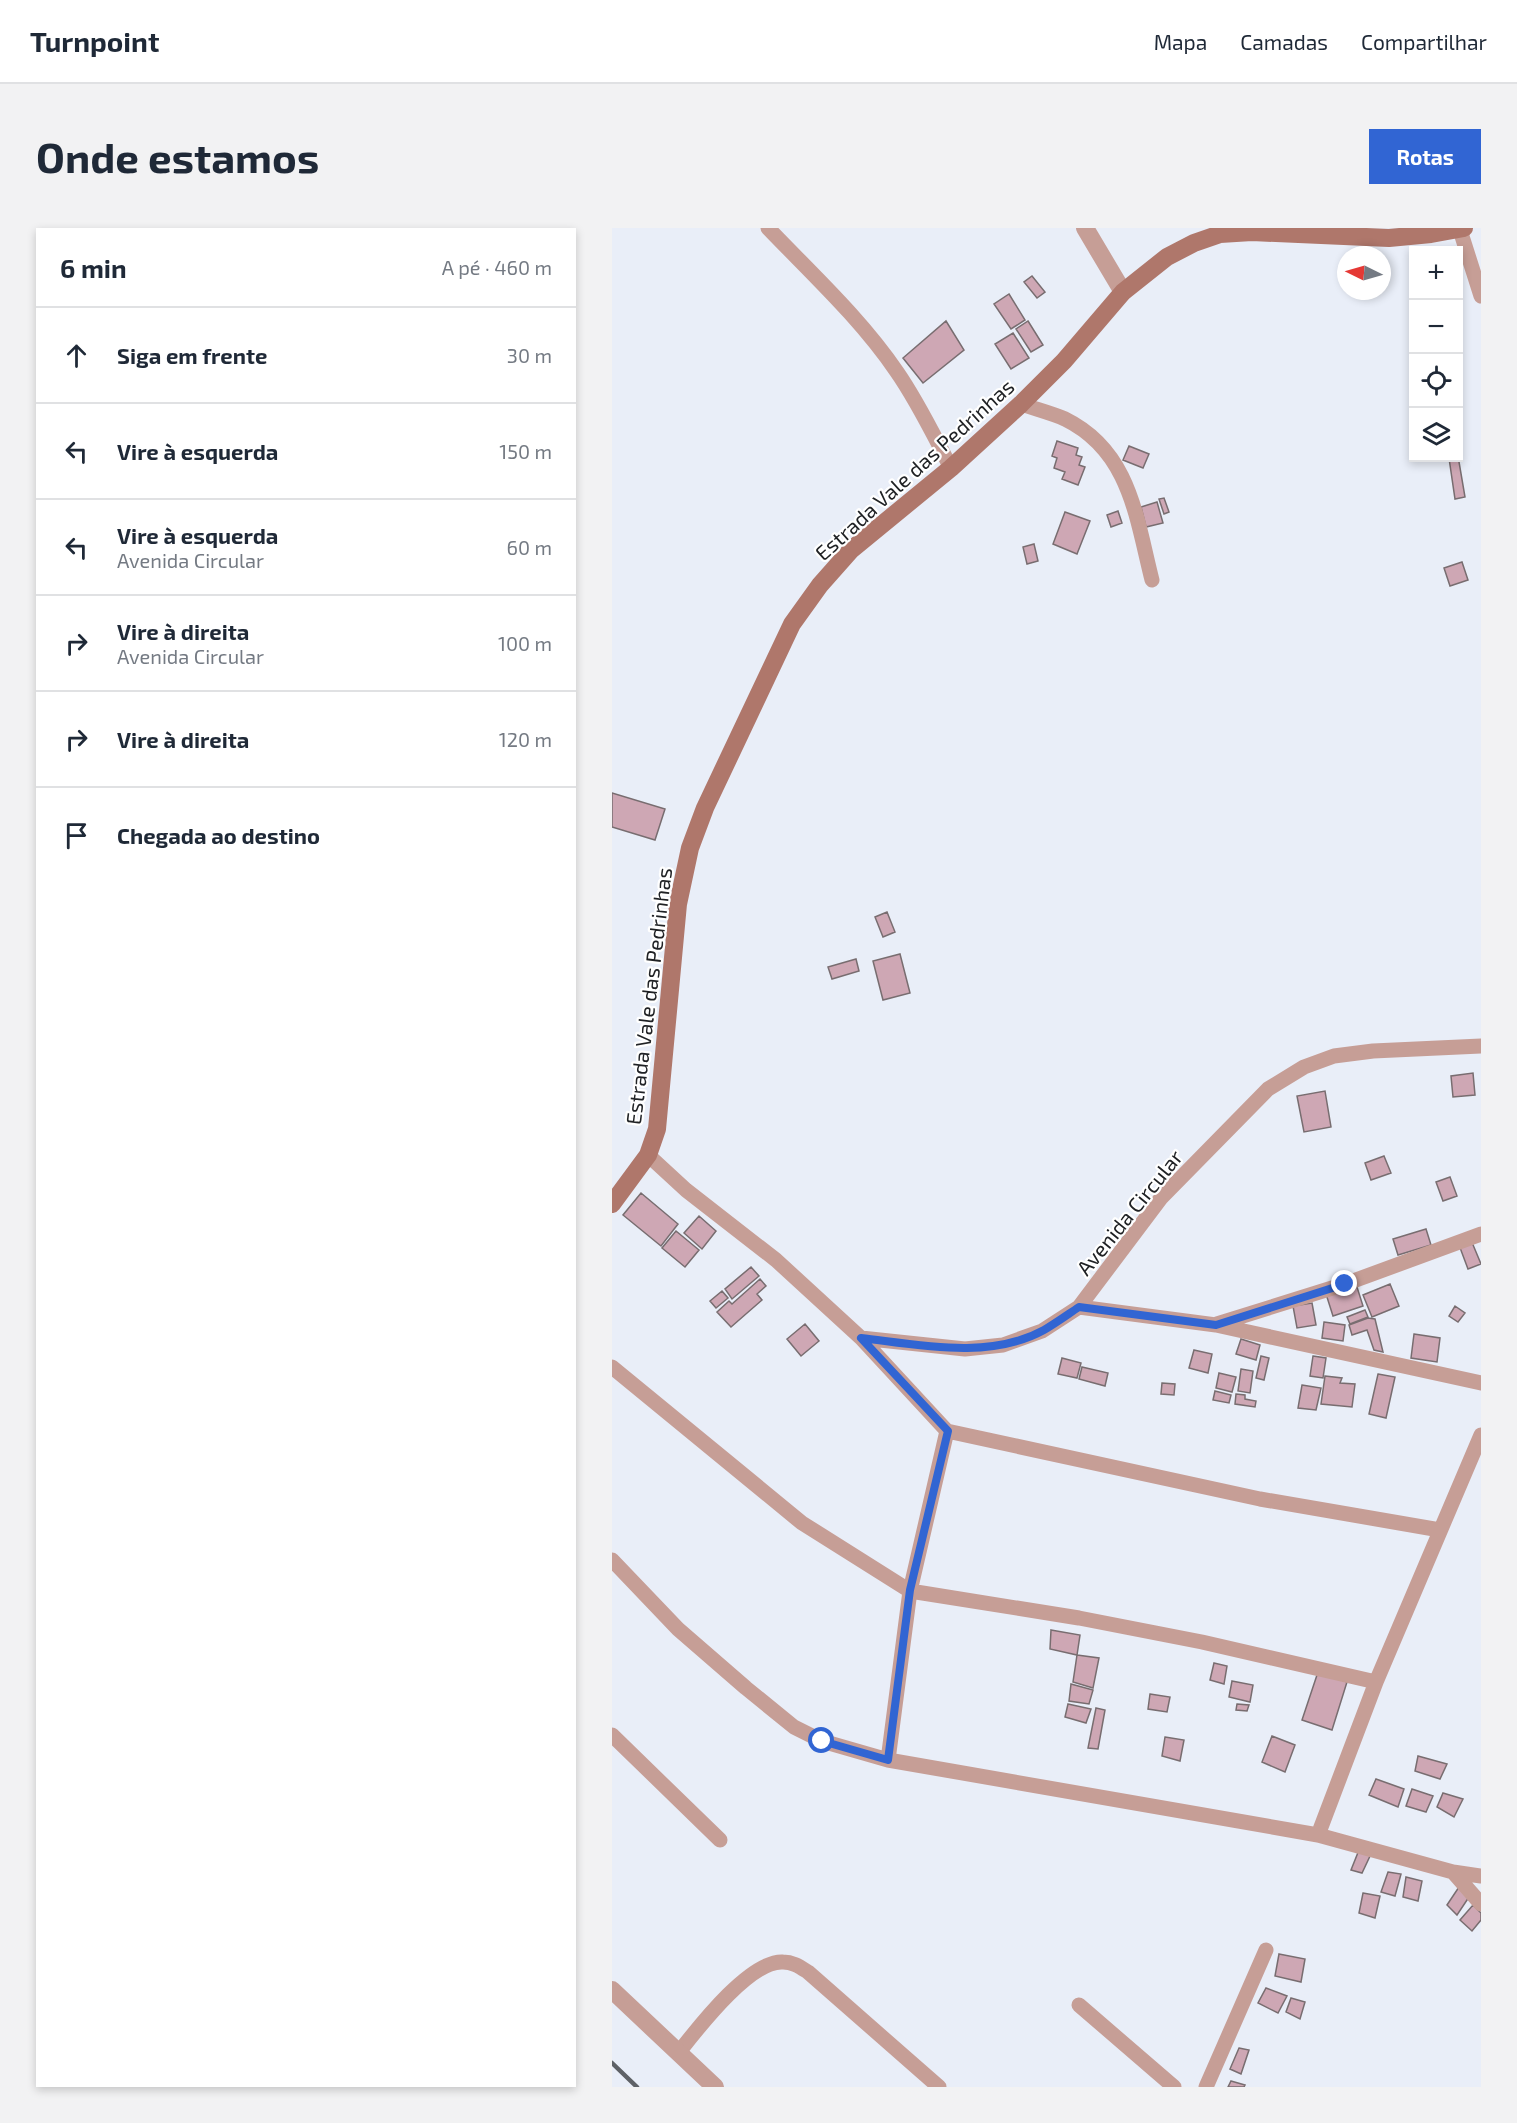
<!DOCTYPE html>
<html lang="pt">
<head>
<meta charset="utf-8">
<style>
  body { margin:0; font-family:"Exo 2",sans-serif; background:#f2f2f3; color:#1f2937 }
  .controls { position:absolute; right:18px; top:18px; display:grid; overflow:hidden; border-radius:0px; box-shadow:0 3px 9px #0003 }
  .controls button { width:54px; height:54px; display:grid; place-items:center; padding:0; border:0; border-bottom:2px solid #e0e1e3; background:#fff; color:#1f2937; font:30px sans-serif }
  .compass { position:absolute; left:725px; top:18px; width:54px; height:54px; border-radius:50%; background:#fff; box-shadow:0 3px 9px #0003; rotate:275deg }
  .stop { position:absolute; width:18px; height:18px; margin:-14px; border:4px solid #3165d3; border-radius:50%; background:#fff }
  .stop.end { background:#3165d3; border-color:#fff; box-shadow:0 2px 6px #0008 }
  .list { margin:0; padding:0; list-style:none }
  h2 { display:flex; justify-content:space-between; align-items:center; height:78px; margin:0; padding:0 24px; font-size:26px }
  h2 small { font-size:20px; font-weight:400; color:#747a83 }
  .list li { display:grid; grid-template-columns:39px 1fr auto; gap:18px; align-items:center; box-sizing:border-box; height:96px; padding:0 24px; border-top:2px solid #e0e1e3 }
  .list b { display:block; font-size:22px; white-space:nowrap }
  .list p { margin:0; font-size:20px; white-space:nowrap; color:#747a83 }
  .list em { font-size:20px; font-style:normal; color:#747a83 }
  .icon { flex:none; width:33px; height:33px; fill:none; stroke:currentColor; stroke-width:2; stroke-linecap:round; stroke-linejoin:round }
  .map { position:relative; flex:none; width:869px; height:1859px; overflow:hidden; border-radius:0px }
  header { display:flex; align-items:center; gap:36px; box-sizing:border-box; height:84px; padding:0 30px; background:#fff; border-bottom:2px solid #e0e1e3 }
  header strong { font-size:28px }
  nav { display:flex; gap:33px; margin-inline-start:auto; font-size:21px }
  .intro { display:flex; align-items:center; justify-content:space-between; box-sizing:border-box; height:144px; padding:0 36px }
  h1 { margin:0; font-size:42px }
  .button { padding:15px 27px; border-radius:0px; background:#3165d3; color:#fff; font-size:21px; font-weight:700 }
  main { display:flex; gap:36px; padding:0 36px }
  aside { flex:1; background:#fff; border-radius:0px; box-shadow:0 3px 9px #0003 }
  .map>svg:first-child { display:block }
  .building { fill:#cea7b4; stroke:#786d70; stroke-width:1.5 }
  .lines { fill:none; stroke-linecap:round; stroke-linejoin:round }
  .minor { stroke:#c69e96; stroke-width:15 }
  .tertiary { stroke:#c69e96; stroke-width:18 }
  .secondary { stroke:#af776b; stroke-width:18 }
  .rail { stroke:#5e6166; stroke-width:4.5 }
  .route { stroke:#3165d3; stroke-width:8 }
  .labels { text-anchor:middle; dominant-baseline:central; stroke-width:4.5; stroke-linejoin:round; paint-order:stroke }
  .street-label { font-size:21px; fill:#202225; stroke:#fff }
</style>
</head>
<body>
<header>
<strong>Turnpoint</strong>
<nav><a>Mapa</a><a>Camadas</a><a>Compartilhar</a></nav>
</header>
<div class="intro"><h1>Onde estamos</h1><a class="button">Rotas</a></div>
<main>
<aside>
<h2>6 min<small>A pé · 460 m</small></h2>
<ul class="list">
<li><svg class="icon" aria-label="ahead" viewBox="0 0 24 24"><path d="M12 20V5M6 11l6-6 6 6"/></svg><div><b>Siga em frente</b></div><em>30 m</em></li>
<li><svg class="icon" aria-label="left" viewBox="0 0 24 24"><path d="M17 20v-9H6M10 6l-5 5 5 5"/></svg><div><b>Vire à esquerda</b></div><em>150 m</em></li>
<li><svg class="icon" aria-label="left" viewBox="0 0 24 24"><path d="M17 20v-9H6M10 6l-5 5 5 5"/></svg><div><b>Vire à esquerda</b><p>Avenida Circular</p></div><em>60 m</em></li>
<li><svg class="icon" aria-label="right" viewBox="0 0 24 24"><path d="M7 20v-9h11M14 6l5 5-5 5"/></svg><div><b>Vire à direita</b><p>Avenida Circular</p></div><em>100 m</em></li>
<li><svg class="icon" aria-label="right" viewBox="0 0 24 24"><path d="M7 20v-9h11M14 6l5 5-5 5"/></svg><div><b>Vire à direita</b></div><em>120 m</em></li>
<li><svg class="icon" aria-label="arrive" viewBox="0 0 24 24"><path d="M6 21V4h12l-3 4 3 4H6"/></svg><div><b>Chegada ao destino</b></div></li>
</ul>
</aside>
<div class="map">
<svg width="869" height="1859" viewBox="0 0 869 1859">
  <rect width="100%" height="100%" fill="#e9eef8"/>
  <!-- building -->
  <path class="building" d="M 420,48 L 433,64 L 425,70 L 412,54 Z
    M 397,66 L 413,92 L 399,101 L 382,76 Z
    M 334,93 L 352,122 L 311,155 L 291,130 Z
    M 416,93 L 431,117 L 419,124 L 404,101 Z
    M 401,105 L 417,130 L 399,141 L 383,116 Z
    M 445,213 L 466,220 L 464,227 L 470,229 L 467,237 L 473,239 L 466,257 L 450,251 L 453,244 L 442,240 L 445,230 L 440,228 Z
    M 517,218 L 537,226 L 531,240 L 511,232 Z
    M 846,228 L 853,269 L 843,271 L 837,230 Z
    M 552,270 L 557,284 L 552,286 L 547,271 Z
    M 545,274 L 551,295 L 534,299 L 529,279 Z
    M 506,283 L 510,295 L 499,299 L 495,287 Z
    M 453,284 L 478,293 L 465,326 L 441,316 Z
    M 422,316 L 426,333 L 415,336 L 411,319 Z
    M 850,334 L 856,352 L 838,358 L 832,340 Z
    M 0,565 L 53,581 L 43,612 L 0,599 Z
    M 275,684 L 283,704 L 271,709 L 263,689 Z
    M 288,726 L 298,765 L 271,772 L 261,733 Z
    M 244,731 L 247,743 L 220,751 L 216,739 Z
    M 861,845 L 863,867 L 841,869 L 839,848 Z
    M 713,863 L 719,899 L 692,904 L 685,868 Z
    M 772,928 L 779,945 L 759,952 L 753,935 Z
    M 838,949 L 845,968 L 831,973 L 824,954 Z
    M 29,965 L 66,996 L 49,1018 L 11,987 Z
    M 87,988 L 104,1003 L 90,1021 L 72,1005 Z
    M 814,1001 L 819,1017 L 786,1027 L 781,1011 Z
    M 64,1003 L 87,1022 L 73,1039 L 50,1020 Z
    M 859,1012 L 869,1036 L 856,1041 L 847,1017 Z
    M 139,1039 L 147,1048 L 120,1071 L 113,1061 Z
    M 148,1051 L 154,1058 L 145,1066 L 150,1072 L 119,1099 L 105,1084 L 117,1073 L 120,1076 Z
    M 744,1056 L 751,1078 L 721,1088 L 714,1066 Z
    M 778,1056 L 787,1078 L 760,1089 L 751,1067 Z
    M 110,1063 L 116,1070 L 104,1080 L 98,1073 Z
    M 700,1075 L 704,1097 L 685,1100 L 681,1078 Z
    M 843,1078 L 853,1085 L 846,1094 L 837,1088 Z
    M 753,1082 L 756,1089 L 738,1096 L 735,1089 Z
    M 756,1090 L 763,1091 L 771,1124 L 762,1122 L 755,1102 L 740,1107 L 737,1097 Z
    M 712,1094 L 733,1097 L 731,1113 L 710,1110 Z
    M 193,1096 L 207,1113 L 189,1128 L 175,1111 Z
    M 802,1106 L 828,1110 L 825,1134 L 799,1130 Z
    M 629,1111 L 648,1117 L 644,1132 L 624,1126 Z
    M 582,1122 L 600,1126 L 596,1145 L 577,1140 Z
    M 649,1128 L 657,1130 L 652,1152 L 644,1150 Z
    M 701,1128 L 714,1130 L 711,1150 L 698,1148 Z
    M 450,1130 L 469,1135 L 465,1150 L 446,1146 Z
    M 470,1139 L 496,1145 L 493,1158 L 467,1151 Z
    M 629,1141 L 641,1143 L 638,1165 L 626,1163 Z
    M 607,1145 L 624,1149 L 620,1164 L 604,1160 Z
    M 766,1146 L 783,1149 L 774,1190 L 757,1186 Z
    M 713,1148 L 730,1150 L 728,1155 L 743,1156 L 740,1179 L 709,1176 Z
    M 550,1155 L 563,1156 L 562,1167 L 549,1166 Z
    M 690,1157 L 709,1160 L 704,1182 L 686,1180 Z
    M 603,1163 L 619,1167 L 617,1175 L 601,1172 Z
    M 624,1166 L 633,1167 L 633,1171 L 644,1173 L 643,1179 L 623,1176 Z
    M 439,1402 L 468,1407 L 465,1427 L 438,1421 Z
    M 465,1427 L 487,1430 L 481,1460 L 461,1454 Z
    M 602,1435 L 615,1438 L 612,1456 L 598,1452 Z
    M 706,1444 L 735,1454 L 720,1502 L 690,1492 Z
    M 620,1453 L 641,1457 L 638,1474 L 617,1469 Z
    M 459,1456 L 481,1462 L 477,1476 L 457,1473 Z
    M 538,1466 L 558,1469 L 555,1484 L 536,1481 Z
    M 456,1476 L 479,1481 L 474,1495 L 453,1489 Z
    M 625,1476 L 637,1477 L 635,1483 L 624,1482 Z
    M 484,1480 L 493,1482 L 486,1521 L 476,1520 Z
    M 660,1508 L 683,1517 L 673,1544 L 650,1534 Z
    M 553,1509 L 572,1512 L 568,1533 L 550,1528 Z
    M 806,1528 L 835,1536 L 828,1551 L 803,1543 Z
    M 764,1551 L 792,1561 L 786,1579 L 757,1567 Z
    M 800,1561 L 821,1568 L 814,1584 L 794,1578 Z
    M 831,1565 L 851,1571 L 842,1589 L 825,1579 Z
    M 747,1622 L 759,1626 L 750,1645 L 739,1642 Z
    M 776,1644 L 789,1646 L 783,1668 L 769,1664 Z
    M 794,1649 L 810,1653 L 806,1673 L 791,1669 Z
    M 847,1659 L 857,1669 L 845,1687 L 835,1677 Z
    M 751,1665 L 768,1668 L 763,1690 L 747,1685 Z
    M 861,1677 L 869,1685 L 869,1692 L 860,1703 L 848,1692 Z
    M 667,1726 L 693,1731 L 689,1754 L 663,1748 Z
    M 654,1760 L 675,1768 L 666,1785 L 646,1775 Z
    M 679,1770 L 693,1774 L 688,1791 L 674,1784 Z
    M 627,1820 L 637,1822 L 629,1846 L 618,1841 Z
    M 619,1853 L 633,1857 L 632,1859 L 616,1859 Z"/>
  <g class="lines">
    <!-- minor -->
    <path class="minor" d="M 156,0 C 200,46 249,91 285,144 C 306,174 322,208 339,240
      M 848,2 L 869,68
      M 409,176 C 423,181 439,185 453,191 C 518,223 524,289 540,352
      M 36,927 L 74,962 L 164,1032 L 249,1110 L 335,1203 L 648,1271 L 828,1302
      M 467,1079 L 604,1097 L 869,1155
      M 605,1096 L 733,1056 L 869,1006
      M 249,1110 L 353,1121 L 391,1117 L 430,1103 L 467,1079 L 549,970 L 656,861 L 692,839 L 722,828 L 761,823 L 869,818
      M 0,1139 L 190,1295 L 298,1363 L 467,1390 L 590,1414 L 764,1454
      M 0,1332 L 66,1401 L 134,1460 L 182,1499 L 210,1513 L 276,1532 L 706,1607 L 841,1644 L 869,1648
      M 0,1507 L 108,1612
      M 276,1532 L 298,1363 L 335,1203
      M 706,1607 L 764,1454 L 869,1207
      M 841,1644 L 869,1676
      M 467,1777 L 562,1859
      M 67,1824 C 86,1800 138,1732 171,1734 C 181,1734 188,1739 196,1744 L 327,1859
      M 594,1859 L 654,1722"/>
    <!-- tertiary -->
    <path class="tertiary" d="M 473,0 L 511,64
      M 0,1762 L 103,1859"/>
    <!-- secondary -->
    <path class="secondary" d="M 0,976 L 36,927 L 45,901 L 66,676 L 78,620 L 93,580 L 180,396 L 208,357 L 239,322 L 339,240 L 409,176 L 452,133 L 511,64 L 555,29 L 582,15 L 608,6 L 640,4 L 777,10 L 819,6 L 852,0"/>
    <!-- rail -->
    <path class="rail" d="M 0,1835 L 25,1859"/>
  </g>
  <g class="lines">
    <!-- route -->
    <path class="route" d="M 210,1513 L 276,1532 L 298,1362 L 336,1203 L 249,1110 C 308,1117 378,1132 432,1102 C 444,1095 455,1087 467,1079 L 604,1097 L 733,1056"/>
  </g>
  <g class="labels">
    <!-- street labels -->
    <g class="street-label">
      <text transform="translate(302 241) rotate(-42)">Estrada Vale das Pedrinhas</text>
      <text transform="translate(36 768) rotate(-83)">Estrada Vale das Pedrinhas</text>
      <text transform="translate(517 984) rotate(-51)">Avenida Circular</text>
    </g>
  </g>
</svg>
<div class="controls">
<button>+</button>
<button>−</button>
<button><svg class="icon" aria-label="locate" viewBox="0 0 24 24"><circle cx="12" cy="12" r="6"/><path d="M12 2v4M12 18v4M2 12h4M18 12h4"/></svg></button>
<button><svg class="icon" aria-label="layers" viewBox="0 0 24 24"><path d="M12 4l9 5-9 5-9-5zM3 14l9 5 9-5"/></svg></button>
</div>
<svg class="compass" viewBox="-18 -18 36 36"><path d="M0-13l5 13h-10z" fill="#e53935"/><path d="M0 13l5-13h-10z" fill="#747a83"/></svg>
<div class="stop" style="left:210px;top:1513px"></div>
<div class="stop end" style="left:733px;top:1056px"></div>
</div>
</main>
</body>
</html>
